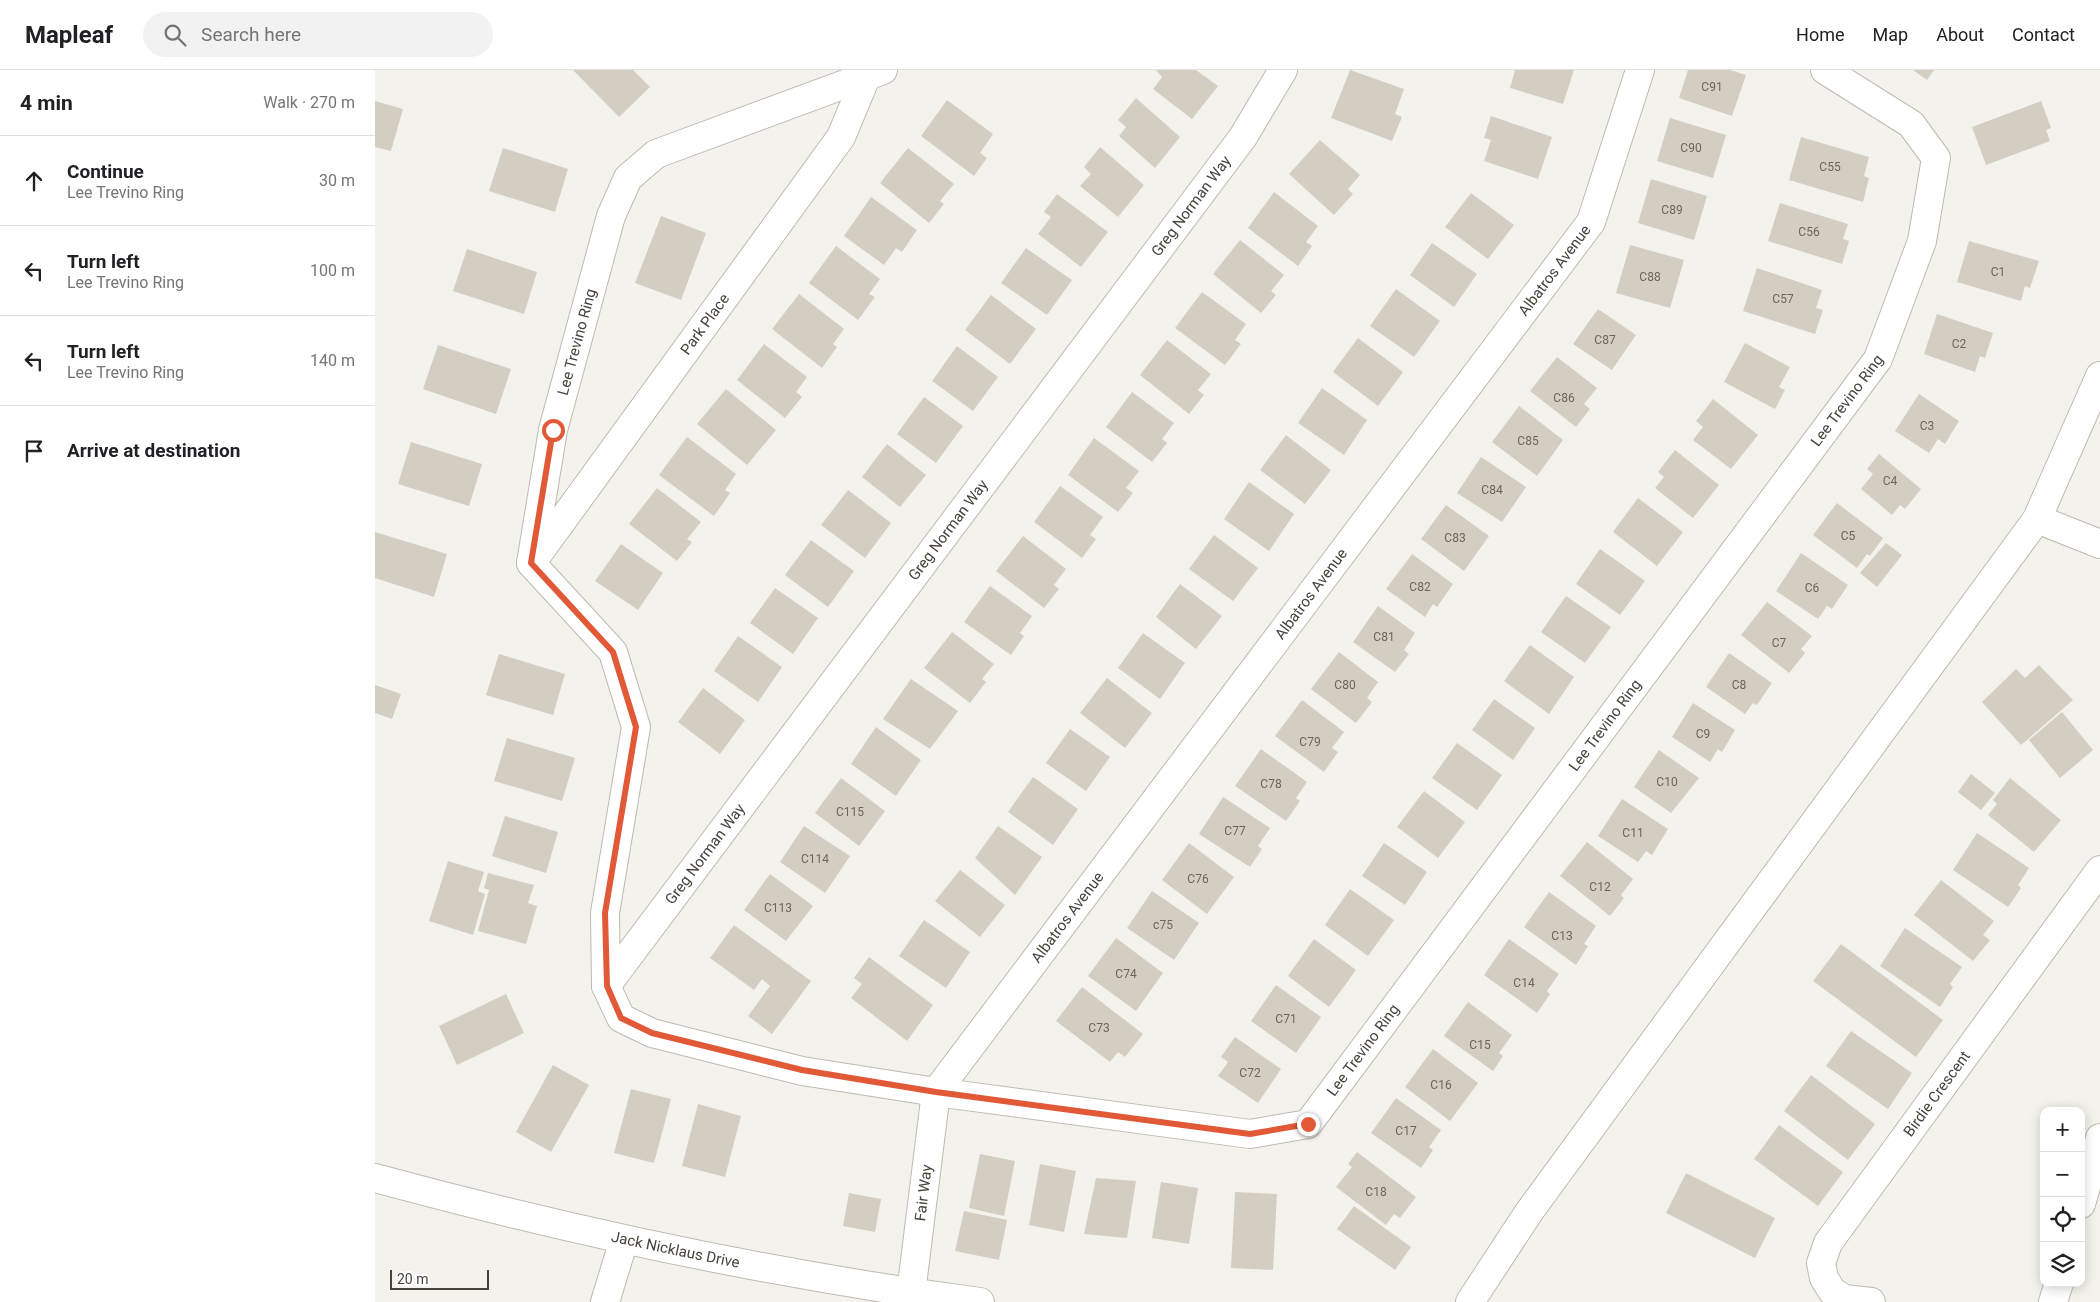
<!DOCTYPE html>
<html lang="en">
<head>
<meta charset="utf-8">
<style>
  body { margin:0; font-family:Roboto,sans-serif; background:#f2f2f2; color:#202124 }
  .controls { position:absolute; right:15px; bottom:15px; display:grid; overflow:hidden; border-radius:10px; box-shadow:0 2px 12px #0003 }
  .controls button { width:45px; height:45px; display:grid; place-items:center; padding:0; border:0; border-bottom:1px solid #e0e0e0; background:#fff; color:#202124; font:25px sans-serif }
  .scale { position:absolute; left:15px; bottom:12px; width:99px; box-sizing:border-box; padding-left:5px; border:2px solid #48433a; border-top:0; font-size:14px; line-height:18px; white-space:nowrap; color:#48433a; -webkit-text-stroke:4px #fff; paint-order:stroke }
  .stop { position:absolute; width:15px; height:15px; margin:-11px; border:4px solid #e15936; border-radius:50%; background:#fff }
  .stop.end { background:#e15936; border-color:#fff; box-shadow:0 1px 5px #0008 }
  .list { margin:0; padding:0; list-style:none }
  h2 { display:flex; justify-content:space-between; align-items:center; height:65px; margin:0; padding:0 20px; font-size:21px }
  h2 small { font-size:16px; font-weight:400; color:#757577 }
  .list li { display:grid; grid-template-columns:32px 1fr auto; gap:15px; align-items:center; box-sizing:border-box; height:90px; padding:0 20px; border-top:1px solid #e0e0e0 }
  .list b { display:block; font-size:19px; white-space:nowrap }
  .list p { margin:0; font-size:16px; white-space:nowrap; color:#757577 }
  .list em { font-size:16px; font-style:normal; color:#757577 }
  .icon { flex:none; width:28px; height:28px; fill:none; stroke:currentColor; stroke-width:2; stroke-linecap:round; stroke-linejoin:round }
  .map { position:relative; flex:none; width:1725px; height:1232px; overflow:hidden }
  header { display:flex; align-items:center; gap:30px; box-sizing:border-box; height:70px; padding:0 25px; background:#fff; border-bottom:1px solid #e0e0e0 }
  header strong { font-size:24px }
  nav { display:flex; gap:28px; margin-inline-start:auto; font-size:18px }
  .search { width:350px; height:45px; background:#f2f2f2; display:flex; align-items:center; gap:12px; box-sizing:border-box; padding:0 18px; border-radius:28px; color:#757577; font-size:19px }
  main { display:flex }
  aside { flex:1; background:#fff }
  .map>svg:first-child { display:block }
  .building { fill:#d4cec2 }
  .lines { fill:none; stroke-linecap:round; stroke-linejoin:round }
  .street-casing { stroke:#bfbaaf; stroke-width:30 }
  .street { stroke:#fff; stroke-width:28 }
  .route { stroke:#e15936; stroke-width:6 }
  .labels { text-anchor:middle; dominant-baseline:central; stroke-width:4; stroke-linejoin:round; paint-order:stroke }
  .number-label { font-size:12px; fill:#6b665c }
  .street-label { font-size:15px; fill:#48433a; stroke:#fff }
</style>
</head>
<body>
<header>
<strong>Mapleaf</strong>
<div class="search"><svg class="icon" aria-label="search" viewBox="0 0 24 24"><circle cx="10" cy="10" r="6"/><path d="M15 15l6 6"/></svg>Search here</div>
<nav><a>Home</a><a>Map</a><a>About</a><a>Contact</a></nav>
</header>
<main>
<aside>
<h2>4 min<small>Walk · 270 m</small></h2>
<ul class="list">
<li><svg class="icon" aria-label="ahead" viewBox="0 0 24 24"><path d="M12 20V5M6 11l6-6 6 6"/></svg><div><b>Continue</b><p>Lee Trevino Ring</p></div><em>30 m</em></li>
<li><svg class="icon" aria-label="left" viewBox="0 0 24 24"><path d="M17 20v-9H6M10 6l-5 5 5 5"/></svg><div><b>Turn left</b><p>Lee Trevino Ring</p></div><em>100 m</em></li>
<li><svg class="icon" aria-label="left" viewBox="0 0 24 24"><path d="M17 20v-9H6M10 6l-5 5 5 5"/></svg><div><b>Turn left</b><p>Lee Trevino Ring</p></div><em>140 m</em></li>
<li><svg class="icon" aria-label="arrive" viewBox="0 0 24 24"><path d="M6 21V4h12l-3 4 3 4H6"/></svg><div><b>Arrive at destination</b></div></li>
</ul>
</aside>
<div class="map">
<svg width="1725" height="1232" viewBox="0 0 1725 1232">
  <rect width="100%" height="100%" fill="#f4f2ec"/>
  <!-- building -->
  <path class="building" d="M 198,0 L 258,0 L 275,17 L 244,47 Z
    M 781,0 L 821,0 L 843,16 L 817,49 L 778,19 L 787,7 Z
    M 975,0 L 1029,19 L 1020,44 L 1027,47 L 1017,71 L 956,48 Z
    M 1140,0 L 1199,0 L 1188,34 L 1135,18 Z
    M 1313,0 L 1355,0 L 1371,5 L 1357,46 L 1304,28 Z
    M 1538,0 L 1559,0 L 1552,10 Z
    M 761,28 L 805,67 L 780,98 L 744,66 L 751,57 L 743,50 Z
    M 572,30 L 618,64 L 605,83 L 612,88 L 599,106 L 546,66 Z
    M 0,31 L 28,39 L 16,81 L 0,77 Z
    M 1666,31 L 1676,58 L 1671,60 L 1675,71 L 1611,95 L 1597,57 Z
    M 1116,46 L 1177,67 L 1163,109 L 1109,91 L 1116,70 L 1109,68 Z
    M 1295,48 L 1351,65 L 1338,108 L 1282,91 Z
    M 1426,67 L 1494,87 L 1489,106 L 1494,108 L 1488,132 L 1414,110 Z
    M 945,70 L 985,105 L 973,119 L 978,124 L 959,145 L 914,104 Z
    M 725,77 L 769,115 L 743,147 L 705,116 L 716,104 L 709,97 Z
    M 128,78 L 193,99 L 180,142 L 114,121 Z
    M 533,78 L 579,114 L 565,131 L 569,134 L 554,153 L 505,113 Z
    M 1276,109 L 1332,126 L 1319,170 L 1263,153 Z
    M 899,122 L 943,156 L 931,172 L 937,176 L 923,196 L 873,158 Z
    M 1096,123 L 1139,155 L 1113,189 L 1070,157 Z
    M 682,124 L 733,162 L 706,197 L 663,164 L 676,147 L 669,142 Z
    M 496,127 L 542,160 L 527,182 L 521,178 L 509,195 L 469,166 Z
    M 1405,133 L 1473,154 L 1468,169 L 1474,171 L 1467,194 L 1393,171 Z
    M 286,146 L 331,163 L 306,230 L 260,213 Z
    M 865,170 L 909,205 L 896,221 L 901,225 L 886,243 L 838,204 Z
    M 1594,171 L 1664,191 L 1655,218 L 1650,216 L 1646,231 L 1582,212 Z
    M 1057,173 L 1102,204 L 1079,237 L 1035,205 Z
    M 1255,175 L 1309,190 L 1295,238 L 1241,223 Z
    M 461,176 L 505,209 L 494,224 L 500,227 L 483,250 L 434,213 Z
    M 651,178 L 697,210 L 672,245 L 626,213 Z
    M 92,179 L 162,202 L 149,244 L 78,221 Z
    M 1382,198 L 1447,220 L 1441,238 L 1448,240 L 1440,264 L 1368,241 Z
    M 1021,219 L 1065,251 L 1039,287 L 995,256 Z
    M 827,222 L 871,254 L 860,270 L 866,274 L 850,295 L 800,258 Z
    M 424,224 L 469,259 L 458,274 L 462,277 L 447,298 L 397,259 Z
    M 616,225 L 661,259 L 635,294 L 590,260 Z
    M 1223,239 L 1261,265 L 1237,300 L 1198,274 Z
    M 1562,244 L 1618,263 L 1610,288 L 1605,286 L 1600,302 L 1549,284 Z
    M 983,268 L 1028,302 L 1003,336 L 958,302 Z
    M 792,270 L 836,304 L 823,320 L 829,325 L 814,344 L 765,305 Z
    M 1370,273 L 1415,297 L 1404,317 L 1410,320 L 1400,339 L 1349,312 Z
    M 389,274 L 432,307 L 421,322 L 427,327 L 410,348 L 362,310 Z
    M 63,275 L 136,299 L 121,344 L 48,319 Z
    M 582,276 L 623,307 L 598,341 L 557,311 Z
    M 1182,287 L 1222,318 L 1209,334 L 1215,339 L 1201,357 L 1155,321 Z
    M 947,318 L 992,350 L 969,385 L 923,353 Z
    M 351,319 L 401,360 L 372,395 L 322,354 Z
    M 757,322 L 799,353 L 787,369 L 792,373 L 777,392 L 731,357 Z
    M 1544,324 L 1584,351 L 1570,374 L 1563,369 L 1554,383 L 1520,361 Z
    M 549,327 L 588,356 L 561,393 L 522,364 Z
    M 1338,329 L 1383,365 L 1356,399 L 1318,370 L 1328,357 L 1321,351 Z
    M 1144,336 L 1188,370 L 1162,406 L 1117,372 Z
    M 911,365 L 956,400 L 930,434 L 885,400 Z
    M 312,367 L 361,404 L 350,420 L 355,423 L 339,446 L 284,405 Z
    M 719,368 L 764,401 L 751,418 L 758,423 L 743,442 L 693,405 Z
    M 36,372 L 107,394 L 94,436 L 23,414 Z
    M 512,374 L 551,405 L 525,437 L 487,407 Z
    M 1300,380 L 1344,415 L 1318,448 L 1280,418 L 1289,407 L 1283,402 Z
    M 1504,384 L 1546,419 L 1530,439 L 1525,435 L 1517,445 L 1486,419 L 1498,404 L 1492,399 Z
    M 1106,387 L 1151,417 L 1127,452 L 1082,423 Z
    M 874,412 L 919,444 L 894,481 L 849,449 Z
    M 685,416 L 728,447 L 715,465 L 721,469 L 707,488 L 659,452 Z
    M 282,418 L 326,452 L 312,469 L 317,472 L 302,491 L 254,454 Z
    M 473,420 L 516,453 L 490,488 L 446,455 Z
    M 1263,428 L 1308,462 L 1282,496 L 1238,462 Z
    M 1462,433 L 1508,468 L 1495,486 L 1492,484 L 1482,498 L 1438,465 Z
    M 1071,435 L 1114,466 L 1089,501 L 1046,469 Z
    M 0,462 L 72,484 L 59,527 L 0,508 Z
    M 839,465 L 883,498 L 858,531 L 814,499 Z
    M 648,466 L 691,499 L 679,515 L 684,519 L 669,538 L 621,501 Z
    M 436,470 L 479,501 L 453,537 L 410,505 Z
    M 1511,473 L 1527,485 L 1502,517 L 1485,503 Z
    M 246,474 L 288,503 L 263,540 L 220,511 Z
    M 1225,479 L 1270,511 L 1245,545 L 1201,514 Z
    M 1426,483 L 1473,515 L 1457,539 L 1452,536 L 1443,549 L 1401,521 Z
    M 1037,484 L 1078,514 L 1062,537 L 1058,534 L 1050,547 L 1011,519 Z
    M 805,514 L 847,546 L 821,579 L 781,547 Z
    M 615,516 L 657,546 L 645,563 L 649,566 L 636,585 L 589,552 Z
    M 400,518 L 443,548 L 418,584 L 375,553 Z
    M 1191,526 L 1236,557 L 1210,593 L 1166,562 Z
    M 1392,532 L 1437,566 L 1426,579 L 1430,583 L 1414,603 L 1366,565 Z
    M 1003,536 L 1040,563 L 1029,580 L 1034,584 L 1020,602 L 978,572 Z
    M 577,562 L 619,594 L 607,609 L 611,612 L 595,633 L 549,598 Z
    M 768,563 L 810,593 L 785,629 L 743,598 Z
    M 363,566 L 407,597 L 383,632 L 339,601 Z
    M 1155,575 L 1199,607 L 1174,644 L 1129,611 Z
    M 964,582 L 1003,612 L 992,628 L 997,632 L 981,653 L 936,619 Z
    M 1354,583 L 1397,613 L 1382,635 L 1378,633 L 1370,644 L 1331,617 Z
    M 124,584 L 190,604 L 178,645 L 111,625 Z
    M 1664,595 L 1698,630 L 1646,675 L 1607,632 L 1641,599 L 1650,608 Z
    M 732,608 L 777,643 L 750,678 L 705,643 Z
    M 536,609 L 583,641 L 555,679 L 508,649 Z
    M 0,615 L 26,624 L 17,649 L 0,643 Z
    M 328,618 L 370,650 L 345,684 L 303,652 Z
    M 1119,629 L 1160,658 L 1138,690 L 1097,660 Z
    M 927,630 L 969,662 L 957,678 L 963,682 L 949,702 L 900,666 Z
    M 1318,633 L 1360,660 L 1347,682 L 1343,679 L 1335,692 L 1297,667 Z
    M 1687,642 L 1718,680 L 1685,708 L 1654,670 Z
    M 501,657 L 546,690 L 521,726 L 476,694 Z
    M 695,659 L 735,687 L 711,721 L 671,693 Z
    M 132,668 L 200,688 L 187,731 L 119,711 Z
    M 1082,673 L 1127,705 L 1102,740 L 1057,708 Z
    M 886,679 L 932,712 L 921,728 L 925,731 L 911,751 L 860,716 Z
    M 1284,680 L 1324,708 L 1296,743 L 1259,717 Z
    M 1596,704 L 1620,723 L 1606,740 L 1583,722 Z
    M 658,707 L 703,739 L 678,775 L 633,742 Z
    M 466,708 L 510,741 L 484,776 L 440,743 Z
    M 1635,708 L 1686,750 L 1659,782 L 1613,745 L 1622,734 L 1618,730 Z
    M 1049,721 L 1090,752 L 1063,788 L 1022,757 Z
    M 848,727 L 895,758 L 883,776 L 887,779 L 875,797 L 824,764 Z
    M 1247,729 L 1293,759 L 1277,785 L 1271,781 L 1263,792 L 1223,766 Z
    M 130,746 L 183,762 L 171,803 L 117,786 Z
    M 429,756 L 475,786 L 450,823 L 405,792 Z
    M 623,756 L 667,787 L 640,825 L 600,788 Z
    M 1602,763 L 1654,798 L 1643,815 L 1646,818 L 1633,837 L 1578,800 Z
    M 1212,772 L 1258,809 L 1246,825 L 1249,828 L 1235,846 L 1185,806 Z
    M 814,773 L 859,807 L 832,844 L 787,810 Z
    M 1009,773 L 1052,802 L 1030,835 L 987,806 Z
    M 73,791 L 109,802 L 103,821 L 110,824 L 98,865 L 54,851 Z
    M 585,800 L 630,835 L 605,867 L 560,831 Z
    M 113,803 L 159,815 L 153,833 L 162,836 L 151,874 L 103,861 L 114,820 L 109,818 Z
    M 395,804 L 438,836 L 411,871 L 369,840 Z
    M 1566,810 L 1619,851 L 1608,865 L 1615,870 L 1598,891 L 1539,845 Z
    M 975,819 L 1019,850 L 993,886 L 950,855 Z
    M 777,821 L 824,853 L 799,890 L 752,858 Z
    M 1174,822 L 1221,856 L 1209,874 L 1213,876 L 1201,895 L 1149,857 Z
    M 549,850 L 595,882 L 571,918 L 524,886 Z
    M 359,855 L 436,911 L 397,964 L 373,946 L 395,916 L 387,909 L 379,920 L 335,888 Z
    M 1530,858 L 1587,897 L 1575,914 L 1578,917 L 1565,937 L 1505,896 Z
    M 741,868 L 788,903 L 761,941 L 713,906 Z
    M 939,869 L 981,900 L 954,937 L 913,906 Z
    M 1134,869 L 1184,904 L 1172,921 L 1175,924 L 1162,943 L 1109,905 Z
    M 1466,874 L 1568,950 L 1541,987 L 1438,911 Z
    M 494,887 L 558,935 L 532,971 L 476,928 L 487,914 L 479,908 Z
    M 901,915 L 946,947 L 921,983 L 876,951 Z
    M 707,917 L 768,964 L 750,987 L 743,982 L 735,992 L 681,951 Z
    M 131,924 L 149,963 L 82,995 L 64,956 Z
    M 1093,932 L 1137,965 L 1124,983 L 1128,986 L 1118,1001 L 1069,966 Z
    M 1476,961 L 1537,1003 L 1513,1039 L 1451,996 Z
    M 860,967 L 906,999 L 883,1033 L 843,1006 L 853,992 L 846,987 Z
    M 1058,979 L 1103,1013 L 1075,1051 L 1030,1017 Z
    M 178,995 L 214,1015 L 176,1082 L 141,1062 Z
    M 1436,1005 L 1500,1054 L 1473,1090 L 1409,1041 Z
    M 256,1019 L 296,1029 L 279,1093 L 239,1083 Z
    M 1021,1028 L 1066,1060 L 1054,1077 L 1058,1080 L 1046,1098 L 996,1063 Z
    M 323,1034 L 366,1046 L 350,1107 L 307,1096 Z
    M 1404,1055 L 1468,1102 L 1443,1136 L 1379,1089 Z
    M 982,1082 L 1041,1127 L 1025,1148 L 1019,1144 L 1011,1155 L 961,1117 L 977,1097 L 973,1094 Z
    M 605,1084 L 640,1091 L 629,1146 L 594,1138 Z
    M 665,1094 L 701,1101 L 689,1162 L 654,1155 Z
    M 1311,1103 L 1400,1148 L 1380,1188 L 1291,1143 Z
    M 721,1108 L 761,1111 L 752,1168 L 709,1164 Z
    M 786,1112 L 823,1118 L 814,1174 L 777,1168 Z
    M 860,1122 L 902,1124 L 898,1200 L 856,1198 Z
    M 474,1123 L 506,1129 L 500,1162 L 468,1156 Z
    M 979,1136 L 1036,1177 L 1020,1200 L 962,1159 Z
    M 589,1141 L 632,1150 L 624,1190 L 580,1181 Z"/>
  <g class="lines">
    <defs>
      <g id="street">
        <path d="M 1662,449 L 1725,474"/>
        <path id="s1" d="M 160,488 L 466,67 L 491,7"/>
        <path id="s2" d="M 156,493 L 238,582 L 261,657 L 230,843 L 231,916 L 246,948 L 277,963 L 427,1001 L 561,1022 L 875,1064 L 933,1054 L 1503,289 L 1547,171 L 1561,88 L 1536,54 L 1450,0"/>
        <path id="s3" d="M 156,493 L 178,360 L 236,146 L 253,108 L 281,84 L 508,0"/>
        <path id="s4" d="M 231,916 L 868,67 L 908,0"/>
        <path id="s5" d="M 0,1108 C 199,1162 401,1205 605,1232"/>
        <path d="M 1706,1134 L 1725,1068"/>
        <path id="s6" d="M 536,1223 L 561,1022 L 1216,152 L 1265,0"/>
        <path d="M 230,1232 L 249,1170"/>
        <path d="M 1095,1232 L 1154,1142 L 1662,449 L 1725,306"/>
        <path id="s7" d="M 1496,1232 L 1469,1229 L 1457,1221 L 1449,1208 L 1446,1193 L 1453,1173 L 1725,800"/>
        <path d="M 1678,1232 L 1684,1213"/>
      </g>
    </defs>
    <!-- street casing -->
    <use href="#street" class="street-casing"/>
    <!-- street -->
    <use href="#street" class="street"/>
  </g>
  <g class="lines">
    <!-- route -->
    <path class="route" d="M 178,360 L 156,493 L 238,582 L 261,657 L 230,843 L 232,916 L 246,948 L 277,963 L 427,1000 L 561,1022 L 875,1064 L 933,1054"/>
  </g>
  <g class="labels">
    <!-- number labels -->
    <g class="number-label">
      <text x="1337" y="17">C91</text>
      <text x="1316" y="78">C90</text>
      <text x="1455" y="97">C55</text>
      <text x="1297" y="140">C89</text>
      <text x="1434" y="162">C56</text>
      <text x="1623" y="202">C1</text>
      <text x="1275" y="207">C88</text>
      <text x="1408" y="229">C57</text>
      <text x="1230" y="270">C87</text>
      <text x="1584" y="274">C2</text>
      <text x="1189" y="328">C86</text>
      <text x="1552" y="356">C3</text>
      <text x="1153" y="371">C85</text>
      <text x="1515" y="411">C4</text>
      <text x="1117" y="420">C84</text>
      <text x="1473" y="466">C5</text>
      <text x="1080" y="468">C83</text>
      <text x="1045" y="517">C82</text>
      <text x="1437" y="518">C6</text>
      <text x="1009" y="567">C81</text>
      <text x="1404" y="573">C7</text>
      <text x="970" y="615">C80</text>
      <text x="1364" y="615">C8</text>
      <text x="1328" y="664">C9</text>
      <text x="935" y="672">C79</text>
      <text x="1292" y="712">C10</text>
      <text x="896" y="714">C78</text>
      <text x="475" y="742">C115</text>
      <text x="860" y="761">C77</text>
      <text x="1258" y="763">C11</text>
      <text x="440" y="789">C114</text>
      <text x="823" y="809">C76</text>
      <text x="1225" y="817">C12</text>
      <text x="403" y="838">C113</text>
      <text x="788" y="855">c75</text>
      <text x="1187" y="866">C13</text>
      <text x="751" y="904">C74</text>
      <text x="1149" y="913">C14</text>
      <text x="911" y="949">C71</text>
      <text x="724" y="958">C73</text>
      <text x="1105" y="975">C15</text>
      <text x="875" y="1003">C72</text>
      <text x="1066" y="1015">C16</text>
      <text x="1031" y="1061">C17</text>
      <text x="1001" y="1122">C18</text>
    </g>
    <!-- street labels -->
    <g class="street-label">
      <text stroke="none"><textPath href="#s4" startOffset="975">Greg Norman Way</textPath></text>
      <text stroke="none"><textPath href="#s6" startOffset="1231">Albatros Avenue</textPath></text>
      <text stroke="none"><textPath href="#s1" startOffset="289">Park Place</textPath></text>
      <text stroke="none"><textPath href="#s3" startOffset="226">Lee Trevino Ring</textPath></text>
      <text stroke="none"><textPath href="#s2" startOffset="2099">Lee Trevino Ring</textPath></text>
      <text stroke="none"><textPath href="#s4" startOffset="570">Greg Norman Way</textPath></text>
      <text stroke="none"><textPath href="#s6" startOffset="826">Albatros Avenue</textPath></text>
      <text stroke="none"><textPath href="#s2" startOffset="1694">Lee Trevino Ring</textPath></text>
      <text stroke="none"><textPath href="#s4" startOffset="165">Greg Norman Way</textPath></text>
      <text stroke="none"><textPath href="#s6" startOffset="421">Albatros Avenue</textPath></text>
      <text stroke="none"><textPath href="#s2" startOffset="1289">Lee Trevino Ring</textPath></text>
      <text stroke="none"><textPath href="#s7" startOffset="278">Birdie Crescent</textPath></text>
      <text stroke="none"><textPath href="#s6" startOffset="101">Fair Way</textPath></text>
      <text stroke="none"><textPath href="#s5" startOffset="309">Jack Nicklaus Drive</textPath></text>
    </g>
  </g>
</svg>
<div class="controls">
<button>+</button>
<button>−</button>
<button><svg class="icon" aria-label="locate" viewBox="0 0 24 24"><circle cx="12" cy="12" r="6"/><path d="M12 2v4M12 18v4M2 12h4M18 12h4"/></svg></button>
<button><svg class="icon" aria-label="layers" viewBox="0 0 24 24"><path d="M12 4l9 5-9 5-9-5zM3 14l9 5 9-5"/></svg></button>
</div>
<div class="scale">20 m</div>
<div class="stop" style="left:178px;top:360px"></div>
<div class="stop end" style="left:933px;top:1054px"></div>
</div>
</main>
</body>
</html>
